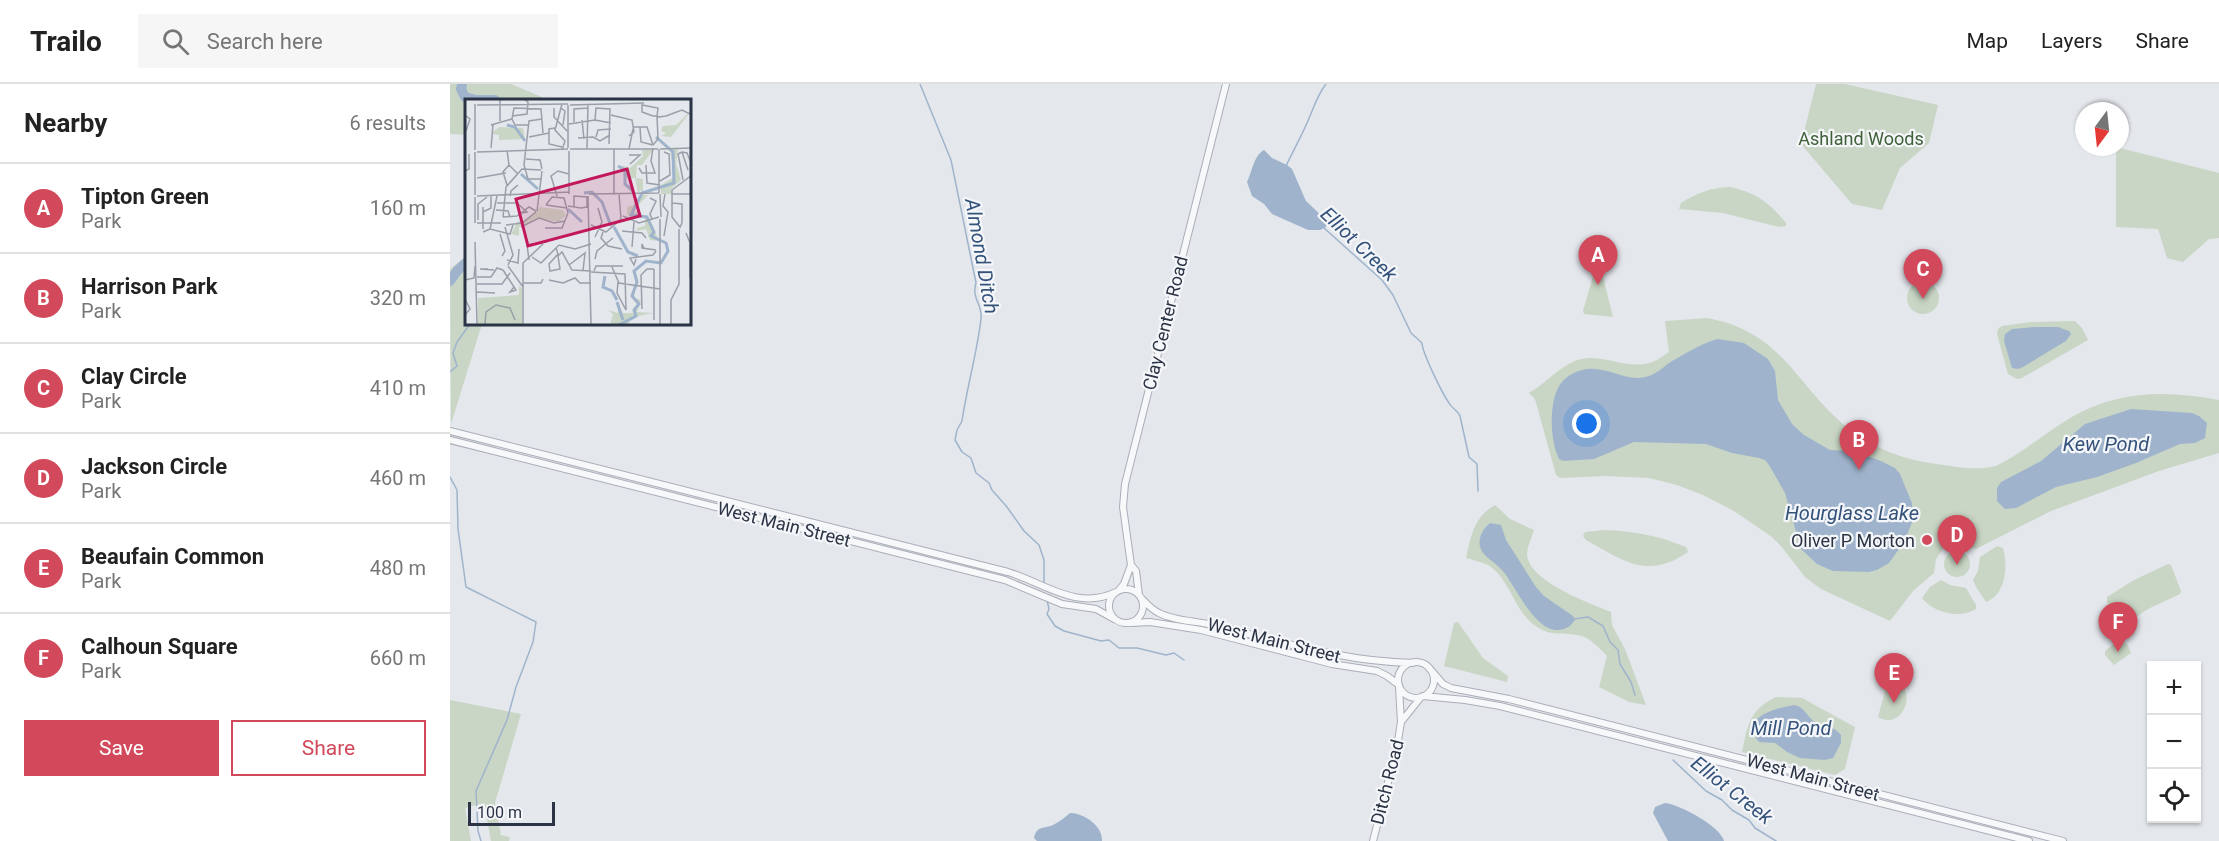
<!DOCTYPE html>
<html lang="en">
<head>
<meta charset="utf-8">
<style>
  body { margin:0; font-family:Roboto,sans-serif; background:#f6f6f6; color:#222 }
  .controls { position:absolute; right:18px; bottom:18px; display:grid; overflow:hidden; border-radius:0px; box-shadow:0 2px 4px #0004 }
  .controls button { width:54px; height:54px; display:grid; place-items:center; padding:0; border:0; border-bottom:2px solid #e0e0e0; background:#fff; color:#222; font:30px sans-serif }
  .compass { position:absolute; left:1625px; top:18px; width:54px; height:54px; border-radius:50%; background:#fff; box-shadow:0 2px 4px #0004; rotate:195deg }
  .scale { position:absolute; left:18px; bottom:15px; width:87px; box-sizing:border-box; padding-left:6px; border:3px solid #2b3445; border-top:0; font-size:16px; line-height:21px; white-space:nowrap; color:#2b3445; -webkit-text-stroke:4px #f4f6f9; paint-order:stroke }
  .you { position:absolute; left:1137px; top:340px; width:21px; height:21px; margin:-15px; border:4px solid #fff; border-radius:50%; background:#1a73e8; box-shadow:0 0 0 9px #1a73e833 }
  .badge { display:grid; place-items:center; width:39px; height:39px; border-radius:50%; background:#d1495b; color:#fff; font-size:20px; font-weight:700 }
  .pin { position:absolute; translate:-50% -50px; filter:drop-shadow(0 2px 3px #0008) }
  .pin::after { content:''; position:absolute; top:32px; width:21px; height:18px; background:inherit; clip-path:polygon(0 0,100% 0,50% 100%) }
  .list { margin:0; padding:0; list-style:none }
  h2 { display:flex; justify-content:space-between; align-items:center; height:78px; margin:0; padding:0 24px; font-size:26px }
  h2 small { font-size:20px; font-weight:400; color:#767676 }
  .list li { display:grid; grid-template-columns:39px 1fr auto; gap:18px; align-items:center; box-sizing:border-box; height:90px; padding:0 24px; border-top:2px solid #e0e0e0 }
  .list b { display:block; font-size:22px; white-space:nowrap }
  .list p { margin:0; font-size:20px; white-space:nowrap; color:#767676 }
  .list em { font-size:20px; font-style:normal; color:#767676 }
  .actions { display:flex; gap:12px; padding:18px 24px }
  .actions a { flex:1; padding:14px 0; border:2px solid #d1495b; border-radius:0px; text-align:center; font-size:21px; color:#d1495b }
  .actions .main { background:#d1495b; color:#fff }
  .icon { flex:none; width:33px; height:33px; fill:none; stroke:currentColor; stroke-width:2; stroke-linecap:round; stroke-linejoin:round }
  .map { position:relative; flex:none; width:1769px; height:757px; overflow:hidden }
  header { display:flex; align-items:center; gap:36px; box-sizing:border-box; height:84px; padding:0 30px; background:#fff; border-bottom:2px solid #e0e0e0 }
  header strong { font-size:28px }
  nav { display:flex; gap:33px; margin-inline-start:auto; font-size:21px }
  .search { width:420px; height:54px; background:#f6f6f6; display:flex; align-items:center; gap:15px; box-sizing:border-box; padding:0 21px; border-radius:0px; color:#767676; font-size:22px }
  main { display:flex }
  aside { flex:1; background:#fff }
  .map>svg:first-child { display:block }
  .green { fill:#c9d6c5 }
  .water { fill:#9fb4cc }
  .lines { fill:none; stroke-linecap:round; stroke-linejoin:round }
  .stream { stroke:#9fb4cc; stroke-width:1.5 }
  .river { stroke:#9fb4cc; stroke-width:10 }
  .tertiary-casing { stroke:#a9aeb7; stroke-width:8 }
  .tertiary { stroke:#f7f8fa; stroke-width:6 }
  .poi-dot { fill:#d1495b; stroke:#f4f6f9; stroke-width:2 }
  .labels { text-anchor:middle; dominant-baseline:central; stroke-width:4.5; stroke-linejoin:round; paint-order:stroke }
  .park-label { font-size:18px; fill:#3f6138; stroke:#f4f6f9 }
  .street-label { font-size:18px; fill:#2b3445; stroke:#f4f6f9 }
  .poi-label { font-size:18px; fill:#2b3445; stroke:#f4f6f9; text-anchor:end }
  .water-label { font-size:20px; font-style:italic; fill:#34527a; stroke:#f4f6f9 }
  .inset-river { fill:none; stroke:#9fb4cc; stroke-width:3 }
  .inset-road { fill:none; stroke:#9a9fa9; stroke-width:1.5 }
  .view { fill:#c2185b; fill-opacity:0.15; stroke:#c2185b; stroke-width:3 }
  .inset-edge { fill:none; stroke:#2b3445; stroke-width:3 }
</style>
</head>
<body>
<header>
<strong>Trailo</strong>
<div class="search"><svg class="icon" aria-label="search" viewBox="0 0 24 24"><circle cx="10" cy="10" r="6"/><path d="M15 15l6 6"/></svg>Search here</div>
<nav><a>Map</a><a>Layers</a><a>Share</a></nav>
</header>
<main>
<aside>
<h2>Nearby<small>6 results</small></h2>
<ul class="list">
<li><span class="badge">A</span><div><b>Tipton Green</b><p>Park</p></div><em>160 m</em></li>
<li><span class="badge">B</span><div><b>Harrison Park</b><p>Park</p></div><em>320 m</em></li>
<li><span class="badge">C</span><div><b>Clay Circle</b><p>Park</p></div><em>410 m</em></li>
<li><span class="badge">D</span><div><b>Jackson Circle</b><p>Park</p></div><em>460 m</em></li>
<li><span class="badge">E</span><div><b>Beaufain Common</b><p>Park</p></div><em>480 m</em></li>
<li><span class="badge">F</span><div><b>Calhoun Square</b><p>Park</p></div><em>660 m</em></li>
</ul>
<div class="actions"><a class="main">Save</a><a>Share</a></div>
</aside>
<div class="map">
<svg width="1769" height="757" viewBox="0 0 1769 757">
  <rect width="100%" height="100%" fill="#e4e7ec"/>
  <!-- green -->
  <path class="green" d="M 0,0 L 61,0 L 99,16 L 16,16 L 16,51 L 0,50 Z
    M 1366,0 L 1395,0 L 1488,21 L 1479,59 L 1450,84 L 1432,126 L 1402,120 L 1351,60 Z
    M 1666,63 L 1769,89 L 1769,154 L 1759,155 L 1733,178 L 1717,174 L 1708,145 L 1666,143 Z
    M 1279,103 C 1305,108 1319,118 1336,139 L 1336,142 L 1329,143 L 1273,129 L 1229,125 L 1231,119 C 1247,109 1260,104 1279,103 Z
    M 16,172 L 16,240 L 32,240 L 1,340 L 0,185 Z
    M 1148,180 L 1150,181 L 1163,233 L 1134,230 L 1133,227 L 1144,189 Z
    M1457 214a16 16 0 1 1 32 0a16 16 0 1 1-32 0Z
    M 1257,234 C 1334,248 1345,302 1399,345 C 1424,365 1455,376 1487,380 C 1507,383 1527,387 1546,382 C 1573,369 1595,349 1620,334 C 1667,306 1718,306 1769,316 L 1769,369 L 1709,387 L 1601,427 L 1526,465 L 1508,459 L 1496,461 L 1486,475 L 1484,489 L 1463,507 L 1440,537 L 1371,505 L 1355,493 L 1331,462 L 1322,453 L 1284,427 L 1253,411 L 1227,401 L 1199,394 L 1155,392 L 1110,394 L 1106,391 L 1085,315 L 1079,309 C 1095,300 1108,284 1125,277 C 1149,267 1174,286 1199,279 C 1205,278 1213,272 1219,268 L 1215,237 Z
    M 1625,237 L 1632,244 L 1638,256 L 1572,294 L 1567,295 L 1558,290 L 1547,250 L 1548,245 L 1552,242 L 1581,238 Z
    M 1045,421 L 1060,435 L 1084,446 C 1082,453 1077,463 1077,470 C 1078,497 1139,519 1161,528 L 1162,541 L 1175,565 L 1196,621 L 1179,618 L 1149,603 L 1157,572 C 1148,563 1140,553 1127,551 C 1110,548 1099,553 1083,540 C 1064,525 1059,494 1038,481 C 1032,478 1023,476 1016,474 C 1021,452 1024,433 1045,421 Z
    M 1155,446 C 1184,447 1209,452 1236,463 L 1238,468 C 1197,496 1174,477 1136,456 L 1133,452 L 1135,448 Z
    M 1547,462 L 1553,464 C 1558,483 1556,510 1536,518 L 1526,503 L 1523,496 L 1528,487 L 1530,473 Z
    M1494 480a13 13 0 1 1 26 0a13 13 0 1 1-26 0Z
    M 1718,480 L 1721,481 L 1731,507 L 1730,510 L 1700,524 L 1673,541 L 1657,518 L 1657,513 L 1684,496 Z
    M 1491,496 L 1500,501 L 1516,504 L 1526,521 L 1526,525 C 1509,535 1484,529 1472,514 L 1480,503 Z
    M 1008,538 L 1033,574 L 1058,592 L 1057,598 L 994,582 L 1004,539 Z
    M 1670,555 L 1678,561 L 1681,569 L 1664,581 L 1655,571 L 1655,567 Z
    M 1438,596 C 1472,598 1454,649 1428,633 Z
    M 1326,613 L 1352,614 L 1405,643 L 1395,685 L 1385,691 L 1292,668 C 1298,641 1299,626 1326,613 Z
    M 0,616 L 71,630 L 45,719 L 51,751 L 60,753 L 59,757 L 41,757 L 34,719 L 15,724 L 21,757 L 0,757 Z"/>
  <!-- water -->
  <path class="water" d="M 814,66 L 822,74 L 837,81 L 842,85 L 856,117 L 876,136 L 876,143 L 870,146 L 858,146 L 822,130 L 814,120 L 802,112 L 797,98 C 802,88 804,71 814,66 Z
    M 1585,243 L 1608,243 L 1619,247 L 1621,250 L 1616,257 L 1573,283 L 1568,285 L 1562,284 L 1554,257 L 1555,250 L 1562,245 Z
    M 1268,255 L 1294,259 L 1318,275 L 1325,287 L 1328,316 L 1342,340 L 1354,351 L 1380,366 L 1403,367 L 1431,377 L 1445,384 L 1450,390 L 1462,419 L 1463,436 L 1454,458 L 1439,479 L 1427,486 L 1419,488 L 1383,487 L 1367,480 L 1351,465 L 1335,409 L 1319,381 L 1315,376 L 1309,374 L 1282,369 L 1256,360 L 1184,358 L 1144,375 L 1113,377 L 1109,375 C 1101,358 1100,333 1104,315 C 1107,304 1111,296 1122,290 C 1151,274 1173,301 1199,292 C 1208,289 1214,282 1222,277 C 1237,269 1252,259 1268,255 Z
    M 1681,325 L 1742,329 L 1749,332 L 1757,339 L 1755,354 L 1745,359 L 1730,360 L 1686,379 L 1647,393 L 1606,403 L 1566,424 L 1555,425 L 1547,417 L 1547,404 L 1551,398 L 1591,377 L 1635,340 Z
    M 1040,439 L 1051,441 L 1056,456 L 1086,503 L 1094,512 L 1123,532 L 1125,536 L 1120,542 C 1090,562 1067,503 1052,486 C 1045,478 1033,473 1030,463 C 1028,453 1033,445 1040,439 Z
    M 1344,621 C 1355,623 1357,633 1366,639 C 1375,645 1382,640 1391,651 L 1391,659 L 1383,674 L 1375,676 L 1350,674 L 1337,668 L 1325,659 L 1309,658 C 1288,633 1327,624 1344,621 Z
    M 1215,719 C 1231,721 1270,742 1274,757 L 1218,757 L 1203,729 L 1205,723 Z
    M 620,729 C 634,729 653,742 652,757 L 587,757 L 584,754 C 587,741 594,745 603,741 C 609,738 615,733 620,729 Z"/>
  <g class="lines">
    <!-- stream -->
    <path class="stream" d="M 470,0 L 501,76 L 526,199 C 521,215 533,220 531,235 C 527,269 517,303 512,337 L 507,346 L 505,356 L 512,368 L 521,374 L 526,389 L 539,399 L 542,406 L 557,423 L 574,447 L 589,461 L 594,476 L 594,499
      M 836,82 C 843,67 851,53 857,39 C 863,26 867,11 876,0
      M 874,144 L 932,196 L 943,211 L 961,249 L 972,259 C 972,268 992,309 999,319 C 1002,325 1008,326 1010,332 L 1019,373 L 1027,380 L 1028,407
      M 0,288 L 7,282 L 3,269 L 7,258 L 20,240
      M 0,393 L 7,406 L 8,445 L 16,503 L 86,538 L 83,558 L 66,603 L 57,636 L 26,707 L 28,747 L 31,757
      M 597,516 L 599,525 L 597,530 L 605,542 L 614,547 L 651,557 L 659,556 L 669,564 L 687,564 L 716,571 L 724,569 L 734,576
      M 1124,535 L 1138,533 L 1153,542 L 1160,558 L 1168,566 L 1170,580 L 1181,598 L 1185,611
      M 1223,676 L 1256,707 L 1272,716 L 1282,726 L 1299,736 L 1305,744 L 1326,757"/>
    <!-- river -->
    <path class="river" d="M 12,0 L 11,5 L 15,13 L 25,16 L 45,16
      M 0,197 L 7,187 L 16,179"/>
    <defs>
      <path id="tertiary" d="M 0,347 L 558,488 C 594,499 627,527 666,508
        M 0,356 L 555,496 L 612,520 L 646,525 L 664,535
        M659 522a17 17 0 1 1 34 0a17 17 0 1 1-34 0Z
        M 669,506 L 674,500 L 681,481
        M 689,511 L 686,487 L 681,481 L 673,423 L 675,400 L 776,0
        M 691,514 C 697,520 702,526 709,529 C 724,537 746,537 763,541 C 829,557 894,578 963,579
        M 681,539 L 700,538 L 751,546 L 882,580 L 927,587 L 937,592 L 949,601
        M948 596a18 18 0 1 1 36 0a18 18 0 1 1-36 0Z
        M 979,584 L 993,600 L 1001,604 L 1059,615 L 1613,757
        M 973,612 L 1015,616 L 1050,622 L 1579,757
        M 951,638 L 971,613
        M 923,757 L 947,663 L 951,638 L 949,603"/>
    </defs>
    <!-- tertiary casing -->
    <use href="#tertiary" class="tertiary-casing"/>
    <!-- tertiary -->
    <use href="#tertiary" class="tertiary"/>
  </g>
  <!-- markers -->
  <circle class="poi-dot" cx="1477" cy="456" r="6"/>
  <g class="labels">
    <!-- park labels -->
    <g class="park-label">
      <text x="1411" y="54">Ashland Woods</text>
    </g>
    <!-- street labels -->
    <g class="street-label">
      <text transform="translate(715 239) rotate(-76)">Clay Center Road</text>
      <text transform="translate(334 440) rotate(14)">West Main Street</text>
      <text transform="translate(824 556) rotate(14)">West Main Street</text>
      <text transform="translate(1363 693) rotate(15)">West Main Street</text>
      <text transform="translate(937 698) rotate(-76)">Ditch Road</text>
    </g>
    <!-- poi labels -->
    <g class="poi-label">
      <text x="1465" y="456">Oliver P Morton</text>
    </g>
    <!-- water labels -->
    <g class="water-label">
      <text transform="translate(909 160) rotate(44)">Elliot Creek</text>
      <text transform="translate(532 172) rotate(80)">Almond Ditch</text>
      <text x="1656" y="360">Kew Pond</text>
      <text x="1402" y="429">Hourglass Lake</text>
      <text x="1341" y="644">Mill Pond</text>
      <text transform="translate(1282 706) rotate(38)">Elliot Creek</text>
    </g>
  </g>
  <!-- overview -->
  <g transform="translate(15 15)">
    <rect width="226" height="226" fill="#e4e7ec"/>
    <path d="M 226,12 L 206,38 L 196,37 L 201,34 L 196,32 L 198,27 L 211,26 ZM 34,28 L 58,29 L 60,40 L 34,41 L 34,36 L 26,35 ZM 205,50 L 213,50 L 211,64 L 216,81 L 206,90 L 207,95 L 196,95 L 196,86 L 209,78 ZM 177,51 L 188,51 L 177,66 L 172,66 L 171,79 L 178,80 L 178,93 L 194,91 L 178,94 L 176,91 L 173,95 L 170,79 L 159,79 L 158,70 L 161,72 L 156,66 L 165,69 L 178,57 ZM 169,96 L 172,101 L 176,96 L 183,96 L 168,112 L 183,118 L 194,142 L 185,141 L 181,130 L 172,132 L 172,129 L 180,127 L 180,119 L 162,116 L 162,108 L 169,106 ZM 75,108 L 98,111 L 101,116 L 94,123 L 72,119 L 54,128 L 54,137 L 46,135 L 53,122 L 57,124 ZM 169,186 L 170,187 L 169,199 L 176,201 L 172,213 L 188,214 L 169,218 L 162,226 L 145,226 L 148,215 L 143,211 L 153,214 L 153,202 L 157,214 L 168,214 L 172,205 L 167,196 ZM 54,187 L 57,189 L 57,226 L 13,226 L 13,199 L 54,196 Z" fill="#c9d6c5"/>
    <path class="inset-river" d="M 42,26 L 50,28 L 60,42M 153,67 L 160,71 L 160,85 L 168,92M 56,75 L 73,90M 119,94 L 127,93 L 137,103 L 146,127M 103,110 L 117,123M 149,128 L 163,153 L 173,157M 140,177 L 138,188 L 147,192 L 152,201M 152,203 L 158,221M 154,226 L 171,217 L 169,211 L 174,205 L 167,197 L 172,183 L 169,172 L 181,162 L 196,164 L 203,152 L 201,144 L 186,137 L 189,133 L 182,118 L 166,116 L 177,94 L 209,84 L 208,53 L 191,38"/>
    <path class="inset-road" d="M 10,5 L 10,51M 12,6 L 103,5M 105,6 L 179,4M 89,9 L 89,18 L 102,32M 96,9 L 100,12 L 98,26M 0,16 L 5,20 L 1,32M 146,16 L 167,21 L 169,33 L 164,37M 47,17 L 62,15 L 63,3 L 59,0M 47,20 L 49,9 L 76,10 L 78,34M 47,20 L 50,26 L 63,26M 117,21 L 119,40M 130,21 L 131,9 L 145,10 L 144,45M 35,22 L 35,0M 109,23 L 109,10 L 123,9M 104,25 L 130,21 L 146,24M 26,26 L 47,20M 168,28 L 182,28 L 188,46M 175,28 L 176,43 L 188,46M 90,29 L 84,30 L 84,45 L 97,48M 64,38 L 84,34M 131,38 L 133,31 L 146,30M 113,39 L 128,38 L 135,42 L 145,36M 188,46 L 193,40 L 192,17 L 193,9 L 177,6 L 177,13 L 188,17 L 192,17 L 194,18 L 201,17 L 217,11 L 227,16M 26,49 L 28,26M 103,49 L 103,6M 105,50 L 193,50M 122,50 L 123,5M 149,50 L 149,96M 164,50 L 168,30M 195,50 L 227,49M 42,51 L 44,66 L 53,75M 97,51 L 100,42 L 90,31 L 97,5M 104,52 L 104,95M 10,53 L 10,96M 12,53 L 103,50M 217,53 L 213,55 L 218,81M 217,53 L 223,71M 217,53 L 222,54 L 227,66M 164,56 L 175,56 L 165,65M 61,60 L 75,61 L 77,70M 181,66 L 182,84 L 195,86M 174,69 L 177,74 L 190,74 L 186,62 L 188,49M 0,72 L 4,70 L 4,55M 12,79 L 41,74M 77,80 L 63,80 L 59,66 L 64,22 L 77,20M 195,82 L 205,76 L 204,55 L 199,53M 42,86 L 38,73 L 44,66M 194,94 L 194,50M 124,95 L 194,94M 195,95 L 196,118M 207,95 L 226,95M 12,97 L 104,93M 45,97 L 46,92 L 53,86 L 49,89M 92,97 L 86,77 L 93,72 L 104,75M 123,97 L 126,226M 10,98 L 10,124M 185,99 L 191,102 L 185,115 L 187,120M 32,104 L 52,104 L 62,113 L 57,114M 207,104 L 217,105 L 217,124M 81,106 L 102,109M 103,107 L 116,109 L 122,108 L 122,98 L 109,97 L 109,108M 18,108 L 18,130M 31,111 L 43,112 L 45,118M 72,112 L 77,72M 18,113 L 26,109 L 26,97M 158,117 L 174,124 L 194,118M 38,118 L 41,88 L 57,70 L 76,71M 38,118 L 52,117 L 64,108 L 71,112M 13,121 L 13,105 L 22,98M 12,124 L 36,124M 217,124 L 215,128 L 207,118 L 207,91 L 227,76M 41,126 L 57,124 L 71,113M 126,126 L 141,133 L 156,120 L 154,95M 40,128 L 48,156 L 43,166M 56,128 L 74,119 L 89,124 L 100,122M 80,129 L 97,129 L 103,114 L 99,99 L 87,98 L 81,106M 25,130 L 32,97M 157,132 L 177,134 L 181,139M 18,133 L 25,130 L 45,135 L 48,126M 138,133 L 136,139 L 143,147 L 157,150M 221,134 L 225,144 L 225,179M 35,135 L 40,152 L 37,157M 199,137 L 203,113 L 198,107 L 200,95M 130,138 L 137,123 L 133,109M 10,143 L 12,226M 167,148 L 169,123M 91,149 L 93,155 L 84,165 L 85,172 L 95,170 L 93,157 L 97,153 L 107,171 L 126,172M 179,149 L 177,145 L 177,149 L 191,151M 67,158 L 76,164 L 94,146 L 110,150 L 126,145M 130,160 L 132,152 L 148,139M 171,160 L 169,166 L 165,159 L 188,156 L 191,152M 42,161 L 53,164 L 54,150M 64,161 L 62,146 L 82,143M 58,164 L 58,226M 58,164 L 78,145M 104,166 L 120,154 L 118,172M 43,167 L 58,188M 147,168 L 154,184 L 195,190M 23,170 L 15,170 L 29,171M 38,171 L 51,191 L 45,193 L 49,188M 129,172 L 131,167 L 158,167M 126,173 L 160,175 L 161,211M 12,178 L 26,178 L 32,169 L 38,171M 0,181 L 9,179 L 10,167M 84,181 L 98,184 L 110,179 L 115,184 L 126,184M 153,183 L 152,194 L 161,211M 58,184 L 76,184 L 78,180M 12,185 L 37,185 L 45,174M 12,193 L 30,194M 0,200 L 5,210 L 0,216M 177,210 L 176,176 L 182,170 L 189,170M 189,221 L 189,170M 20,225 L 21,213 L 31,206 L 45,209 L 50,221M 195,226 L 195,120M 206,226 L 206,201 L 214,185 L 214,130"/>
    <path class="view" d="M 162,70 L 175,117 L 63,147 L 51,100 Z"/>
    <rect width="226" height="226" class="inset-edge"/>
  </g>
</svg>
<div class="controls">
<button>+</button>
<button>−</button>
<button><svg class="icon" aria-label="locate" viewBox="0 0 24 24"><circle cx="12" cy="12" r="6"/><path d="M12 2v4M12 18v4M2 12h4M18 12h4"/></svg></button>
</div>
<svg class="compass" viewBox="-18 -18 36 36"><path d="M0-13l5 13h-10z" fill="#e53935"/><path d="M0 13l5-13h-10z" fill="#767676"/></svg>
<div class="scale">100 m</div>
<div class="you"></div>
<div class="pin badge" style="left:1148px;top:201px">A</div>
<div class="pin badge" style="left:1409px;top:386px">B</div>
<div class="pin badge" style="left:1473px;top:215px">C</div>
<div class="pin badge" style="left:1507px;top:481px">D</div>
<div class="pin badge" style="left:1444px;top:619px">E</div>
<div class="pin badge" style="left:1668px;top:568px">F</div>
</div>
</main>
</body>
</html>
